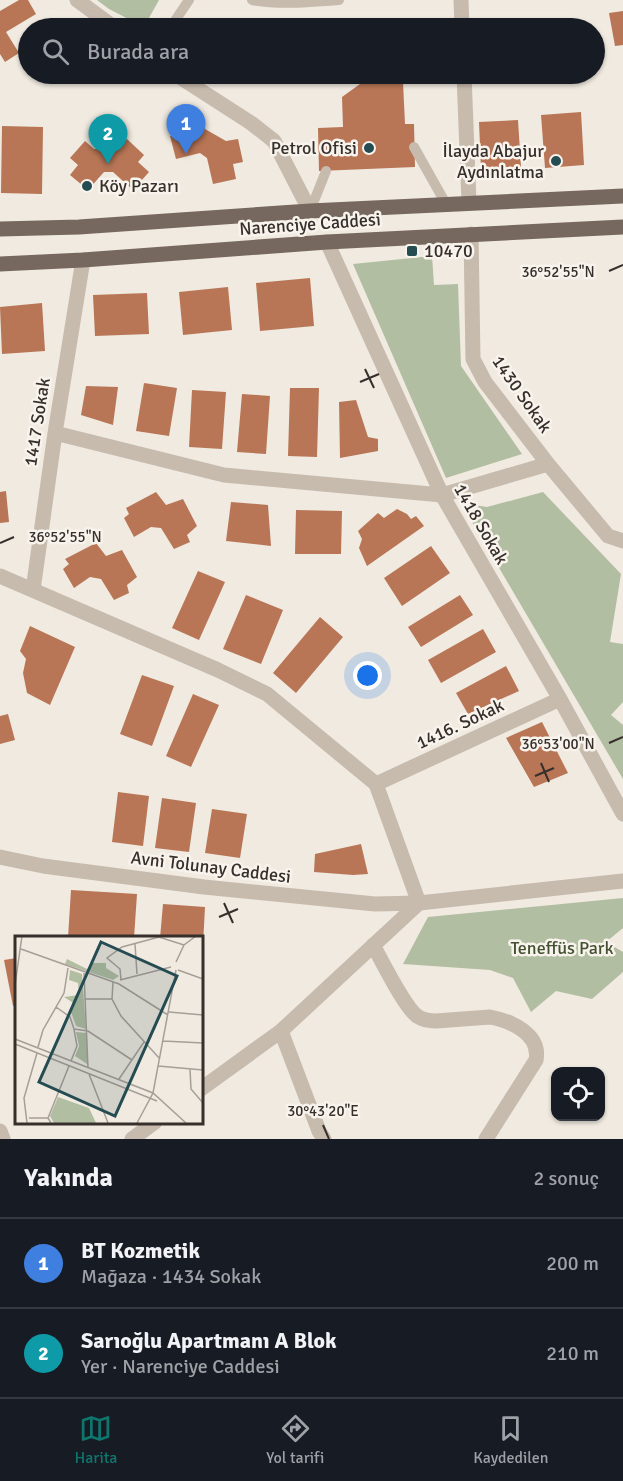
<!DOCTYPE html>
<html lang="tr">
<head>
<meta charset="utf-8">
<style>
  body { margin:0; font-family:Signika,sans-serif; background:#242831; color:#f1f3f6 }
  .controls { position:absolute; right:18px; bottom:18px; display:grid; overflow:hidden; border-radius:12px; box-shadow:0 2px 4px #0004 }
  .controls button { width:54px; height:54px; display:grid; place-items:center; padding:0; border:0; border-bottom:2px solid #363941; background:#171b24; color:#f1f3f6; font:30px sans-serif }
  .you { position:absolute; left:368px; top:676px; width:21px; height:21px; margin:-15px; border:4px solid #fff; border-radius:50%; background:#1a73e8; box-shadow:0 0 0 9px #1a73e833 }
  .badge { display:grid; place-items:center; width:39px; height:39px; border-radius:50%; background:#0f766e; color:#fff; font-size:20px; font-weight:700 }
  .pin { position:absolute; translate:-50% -50px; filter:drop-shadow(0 2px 3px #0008) }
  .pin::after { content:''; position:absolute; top:32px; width:21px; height:18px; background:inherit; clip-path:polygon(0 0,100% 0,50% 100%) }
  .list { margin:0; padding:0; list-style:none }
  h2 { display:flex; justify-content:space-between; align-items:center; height:78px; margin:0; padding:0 24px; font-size:26px }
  h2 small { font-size:20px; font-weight:400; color:#9ea1a6 }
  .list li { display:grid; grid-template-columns:39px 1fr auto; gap:18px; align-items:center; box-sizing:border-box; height:90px; padding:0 24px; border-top:2px solid #363941 }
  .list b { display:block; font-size:22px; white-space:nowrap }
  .list p { margin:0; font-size:20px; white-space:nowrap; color:#9ea1a6 }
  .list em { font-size:20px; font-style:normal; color:#9ea1a6 }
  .icon { flex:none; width:33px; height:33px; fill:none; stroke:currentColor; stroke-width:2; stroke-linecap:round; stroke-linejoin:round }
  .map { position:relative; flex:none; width:623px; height:1139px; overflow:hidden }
  .search { position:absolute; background:#171b24; box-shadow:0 2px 4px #0004; left:18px; right:18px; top:18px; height:66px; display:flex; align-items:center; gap:15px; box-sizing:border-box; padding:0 21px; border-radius:33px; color:#9ea1a6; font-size:22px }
  .sheet { height:258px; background:#171b24 }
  nav { display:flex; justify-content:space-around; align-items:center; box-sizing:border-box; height:84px; border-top:2px solid #363941; background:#171b24; font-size:16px; color:#9ea1a6 }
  nav a { display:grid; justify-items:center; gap:3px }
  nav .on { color:#0f766e }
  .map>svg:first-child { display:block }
  .green { fill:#b2bea1 }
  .building { fill:#b87656 }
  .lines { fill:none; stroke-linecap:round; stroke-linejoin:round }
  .service { stroke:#c7bbad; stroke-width:10 }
  .minor { stroke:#c7bbad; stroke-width:15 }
  .primary { stroke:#76685e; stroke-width:15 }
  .ticks { fill:none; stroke:#362f2b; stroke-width:2 }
  .poi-dot { fill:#254c53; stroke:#f8f3ec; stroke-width:2 }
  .labels { text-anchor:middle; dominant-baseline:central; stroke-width:5; stroke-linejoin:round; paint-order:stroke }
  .poi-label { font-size:18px; fill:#362f2b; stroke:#f8f3ec; text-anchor:end }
  .street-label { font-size:18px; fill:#362f2b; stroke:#f8f3ec }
  .park-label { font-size:18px; fill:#435231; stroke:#f8f3ec }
  .inset-road { fill:none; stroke:#a69f98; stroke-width:1.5 }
  .view { fill:#254c53; fill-opacity:0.15; stroke:#254c53; stroke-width:3 }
  .inset-edge { fill:none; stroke:#362f2b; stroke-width:3 }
  .ticks-label { font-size:15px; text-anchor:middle; fill:#362f2b; stroke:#f8f3ec; stroke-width:5; stroke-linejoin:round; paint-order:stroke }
</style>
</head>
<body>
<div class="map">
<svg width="623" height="1139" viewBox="0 0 623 1139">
  <rect width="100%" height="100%" fill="#f0eae0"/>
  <!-- green -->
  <path class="green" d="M 97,0 L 159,0 L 144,27 L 109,9 Z
    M 432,256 L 434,285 L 458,284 L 461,366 L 522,454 L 446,478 L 353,264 Z
    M 543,492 L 621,574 L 610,642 L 623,644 L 623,702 L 611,715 L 623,725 L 623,779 L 461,503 L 487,507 Z
    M 623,898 L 623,928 L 606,942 L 623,952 L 623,972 L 592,999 L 556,991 L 531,1012 L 513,978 L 490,970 L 403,964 L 428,917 Z"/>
  <!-- building -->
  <path class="building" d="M 19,0 L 28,0 L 36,14 L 6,32 L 19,53 L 5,62 L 0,54 L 0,11 Z
    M 623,11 L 623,45 L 615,46 L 609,13 Z
    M 403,82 L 405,124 L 414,124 L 415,167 L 319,171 L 318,128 L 343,127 L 342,97 L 360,84 Z
    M 581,112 L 584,165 L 545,168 L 541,115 Z
    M 202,117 L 205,129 L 226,141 L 238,139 L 243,162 L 233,164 L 236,179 L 213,184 L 207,158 L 200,153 L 176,159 L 170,136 L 183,133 L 180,123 Z
    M 518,120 L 521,167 L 481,169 L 479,122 Z
    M 2,126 L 43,127 L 42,194 L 1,193 Z
    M 127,139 L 144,155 L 138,162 L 149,172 L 133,190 L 113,172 L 104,172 L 88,190 L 70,175 L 78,165 L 70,158 L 85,141 L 94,149 L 119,147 Z
    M 310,278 L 314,326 L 260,331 L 256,283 Z
    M 228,287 L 232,330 L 183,335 L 179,292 Z
    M 147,293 L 149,334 L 95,336 L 93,295 Z
    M 42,303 L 45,351 L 2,354 L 0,307 Z
    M 144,383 L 177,388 L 169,436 L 136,431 Z
    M 86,386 L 118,387 L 113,425 L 81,415 Z
    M 290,388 L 319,388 L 317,457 L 288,456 Z
    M 192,390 L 226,392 L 222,449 L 189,447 Z
    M 242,394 L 270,396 L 266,454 L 237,452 Z
    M 356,400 L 368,437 L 378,439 L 378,451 L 340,458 L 339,402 Z
    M 6,491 L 9,522 L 0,523 L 0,492 Z
    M 156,492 L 166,505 L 183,499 L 197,526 L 187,535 L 190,542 L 174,549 L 161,528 L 151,527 L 134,537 L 124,518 L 129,514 L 126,508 Z
    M 231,502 L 268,505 L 271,546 L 226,541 Z
    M 397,509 L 407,514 L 411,519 L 416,516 L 424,526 L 367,566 L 359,548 L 362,539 L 358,531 L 378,513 L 384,518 Z
    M 296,510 L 342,511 L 341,554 L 295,554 Z
    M 96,543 L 106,556 L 122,550 L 137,577 L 127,585 L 129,593 L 114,600 L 101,579 L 90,577 L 74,588 L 63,569 L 69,564 L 65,559 Z
    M 431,546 L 450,573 L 402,606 L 384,578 Z
    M 198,571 L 225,582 L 199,640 L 172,628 Z
    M 246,595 L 283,610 L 261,664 L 223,649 Z
    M 460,595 L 473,615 L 421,647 L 408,627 Z
    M 320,617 L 343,637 L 296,693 L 273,673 Z
    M 30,626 L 75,647 L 50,705 L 27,693 L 23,673 L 26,659 L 20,651 Z
    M 483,629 L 496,652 L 441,683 L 428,660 Z
    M 506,666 L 519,691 L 468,714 L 456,693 Z
    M 142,675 L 174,686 L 152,746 L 120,734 Z
    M 193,694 L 219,705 L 191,767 L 166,756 Z
    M 8,714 L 15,740 L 0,744 L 0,716 Z
    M 542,722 L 568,773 L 534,787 L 506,738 Z
    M 118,792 L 149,796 L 143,846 L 112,842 Z
    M 162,798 L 196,803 L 189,852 L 155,848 Z
    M 212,809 L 247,814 L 240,858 L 205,853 Z
    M 361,844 L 368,874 L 353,875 L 314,872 L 315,854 Z
    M 71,890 L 137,894 L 134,938 L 68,938 Z
    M 163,904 L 205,907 L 203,945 L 201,945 L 201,938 L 160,938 Z
    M 16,958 L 16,1005 L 13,1006 L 4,960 Z"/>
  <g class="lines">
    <!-- service -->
    <path class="service" d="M 252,0 C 280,5 310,2 339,0
      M 170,28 L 189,0
      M 414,147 L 446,204
      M 310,211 L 326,171"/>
    <!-- minor -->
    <path class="minor" d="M 77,0 L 115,28
      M 461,0 L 462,28
      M 175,74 L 251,123 L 274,141 L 310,211
      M 464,74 L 469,203
      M 471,234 L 473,359 L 485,382 L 548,464 L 608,536 L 623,541
      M 327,242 L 442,495 L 560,699 L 623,814
      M 55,433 L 224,475 L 442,495 L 548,464
      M 0,576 L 218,670 L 267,694 L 376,784 L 419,903
      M 33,590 L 55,433 L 83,260
      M 376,784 L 560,699
      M 0,857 L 43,866 L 204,887 L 375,904 L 419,903 L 623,881
      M 373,945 C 382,961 404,1006 417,1016 C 423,1020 429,1021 436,1021 L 490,1017 C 511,1021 541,1034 536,1060 L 486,1139
      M 281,1031 L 319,1131 L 324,1139
      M 201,1089 L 281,1031 L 419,903
      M 0,1131 L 3,1139
      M 132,1139 L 155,1122"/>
    <!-- primary -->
    <path class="primary" d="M 0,229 L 79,227 L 310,211 L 623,196
      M 0,264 L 83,260 L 327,242 L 623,227"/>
  </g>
  <!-- ticks -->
  <path class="ticks" d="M 609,271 L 623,265M 365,369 L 374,388M 360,382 L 379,374M 0,543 L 14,537M 609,743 L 623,737M 541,763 L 549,782M 535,776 L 554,768M 224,903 L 233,923M 219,917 L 238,909M 323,1125 L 329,1139"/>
  <!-- markers -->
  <g class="poi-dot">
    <circle cx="369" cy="148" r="6"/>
    <circle cx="556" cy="161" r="6"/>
    <circle cx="87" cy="186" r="6"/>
    <rect x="406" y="245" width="12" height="12" rx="3"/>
  </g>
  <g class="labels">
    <!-- poi labels -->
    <g class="poi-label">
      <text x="357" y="148">Petrol Ofisi</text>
      <text x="544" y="151">İlayda Abajur<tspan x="544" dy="21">Aydınlatma</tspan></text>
      <text x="99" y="186" text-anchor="start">Köy Pazarı</text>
      <text x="424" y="251" text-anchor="start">10470</text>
    </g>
    <!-- street labels -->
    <g class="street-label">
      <text transform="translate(310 224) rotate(-4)">Narenciye Caddesi</text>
      <text transform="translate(522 394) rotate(55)">1430 Sokak</text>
      <text transform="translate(37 422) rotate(-81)">1417 Sokak</text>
      <text transform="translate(481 524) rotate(60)">1418 Sokak</text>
      <text transform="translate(460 724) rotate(-25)">1416. Sokak</text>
      <text transform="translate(211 867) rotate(7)">Avni Tolunay Caddesi</text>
    </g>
    <!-- park labels -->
    <g class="park-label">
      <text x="562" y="948">Teneffüs Park</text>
    </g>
  </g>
  <!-- overview -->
  <g transform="translate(15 936)">
    <rect width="188" height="188" fill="#f0eae0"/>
    <path d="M 52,23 L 72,33 L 77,31 L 75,27 L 91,27 L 91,32 L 104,40 L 98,44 L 50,28 ZM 55,34 L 67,38 L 71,93 L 61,90 L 56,76 L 60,68 L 49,61 L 64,59 L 63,47 L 54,44 ZM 61,96 L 72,97 L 72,128 L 60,120 L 64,110 ZM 43,161 L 74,172 L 81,187 L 39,187 L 35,180 Z" fill="#b2bea1"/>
    <path class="inset-road" d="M 120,8 L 122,38M 6,13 L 104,48 L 153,79M 161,26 L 169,9 L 181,0M 163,34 L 188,43M 69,37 L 73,132M 105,44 L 156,31M 106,44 L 105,33 L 92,22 L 107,11 L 144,1 L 169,9M 98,46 L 97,63 L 106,80 L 145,123M 0,49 L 7,0M 70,63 L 97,63M 41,71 L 55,81 L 59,93 L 62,110 L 56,125M 154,76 L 188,79M 59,93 L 73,95 L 117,124M 0,103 L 138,157 L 171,187M 148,105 L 188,107M 0,108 L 142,165M 23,111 L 28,94 L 49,57 L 53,32M 143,130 L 188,134M 175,133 L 176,153 L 188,167M 74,138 L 93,187M 104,143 L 129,106M 14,182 L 33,182 L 36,187M 33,182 L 54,130M 12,187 L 9,162 L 22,117M 122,187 L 138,157 L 161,34"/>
    <path class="view" d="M 86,6 L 162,40 L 100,180 L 24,146 Z"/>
    <rect width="188" height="188" class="inset-edge"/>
  </g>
  <g class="ticks-label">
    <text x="558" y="277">36°52'55"N</text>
    <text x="65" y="542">36°52'55"N</text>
    <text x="558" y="749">36°53'00"N</text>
    <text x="323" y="1116">30°43'20"E</text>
  </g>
</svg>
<div class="controls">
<button><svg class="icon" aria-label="locate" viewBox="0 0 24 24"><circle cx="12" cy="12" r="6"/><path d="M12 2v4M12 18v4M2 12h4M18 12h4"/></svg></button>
</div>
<div class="you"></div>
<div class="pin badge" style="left:186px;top:154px;background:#3f7fe0">1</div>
<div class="pin badge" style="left:108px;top:164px;background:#0f9aa8">2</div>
<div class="search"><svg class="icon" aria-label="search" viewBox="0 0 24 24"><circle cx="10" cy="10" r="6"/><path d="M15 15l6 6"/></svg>Burada ara</div>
</div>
<section class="sheet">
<h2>Yakında<small>2 sonuç</small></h2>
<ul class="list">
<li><span class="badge" style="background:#3f7fe0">1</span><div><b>BT Kozmetik</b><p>Mağaza · 1434 Sokak</p></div><em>200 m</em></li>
<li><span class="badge" style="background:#0f9aa8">2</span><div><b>Sarıoğlu Apartmanı A Blok</b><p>Yer · Narenciye Caddesi</p></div><em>210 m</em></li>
</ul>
</section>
<nav>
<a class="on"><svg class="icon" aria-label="map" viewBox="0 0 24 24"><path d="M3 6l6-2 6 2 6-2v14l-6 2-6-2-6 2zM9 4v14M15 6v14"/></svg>Harita</a>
<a><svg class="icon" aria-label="directions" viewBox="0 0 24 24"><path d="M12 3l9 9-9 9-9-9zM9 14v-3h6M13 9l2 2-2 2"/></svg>Yol tarifi</a>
<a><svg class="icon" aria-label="saved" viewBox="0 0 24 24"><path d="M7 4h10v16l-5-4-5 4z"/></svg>Kaydedilen</a>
</nav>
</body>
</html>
